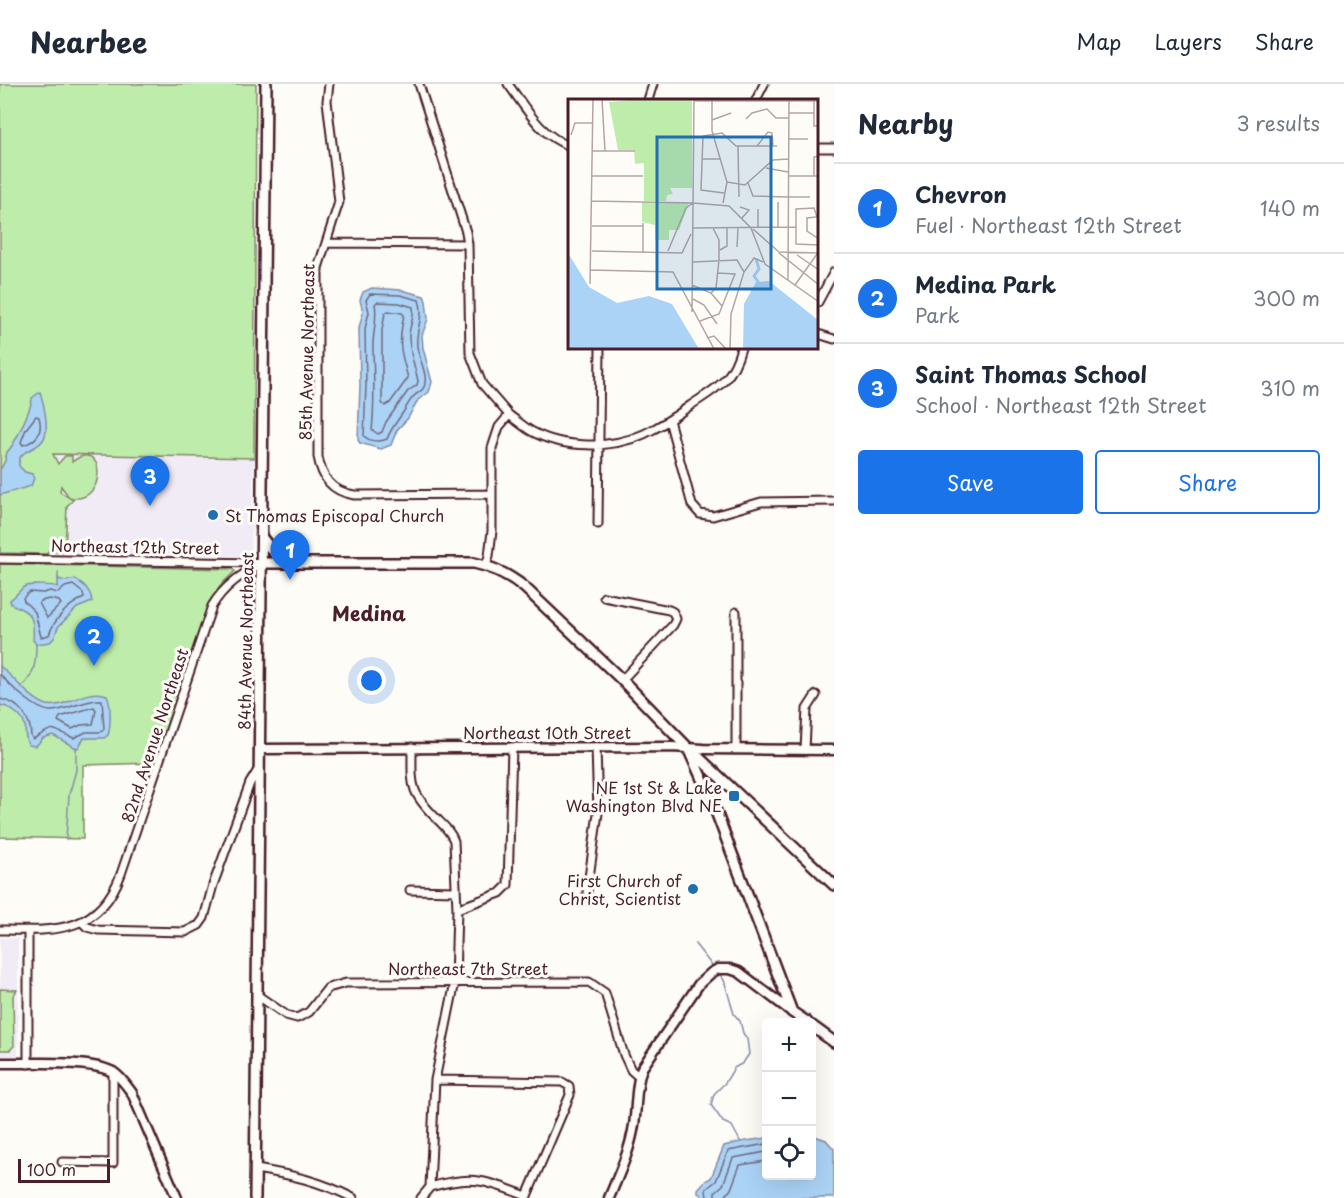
<!DOCTYPE html>
<html lang="en">
<head>
<meta charset="utf-8">
<style>
  body { margin:0; font-family:"Playpen Sans",sans-serif; background:#f2f2f3; color:#1f2937 }
  .controls { position:absolute; right:18px; bottom:18px; display:grid; overflow:hidden; border-radius:6px; box-shadow:0 6px 24px #0002 }
  .controls button { width:54px; height:54px; display:grid; place-items:center; padding:0; border:0; border-bottom:2px solid #e0e1e3; background:#fff; color:#1f2937; font:30px sans-serif }
  .scale { position:absolute; left:18px; bottom:15px; width:92px; box-sizing:border-box; padding-left:6px; border:3px solid #4a1f2b; border-top:0; font-size:16px; line-height:21px; white-space:nowrap; color:#4a1f2b; -webkit-text-stroke:4px #fdfcf7; paint-order:stroke }
  .you { position:absolute; left:372px; top:597px; width:21px; height:21px; margin:-15px; border:4px solid #fff; border-radius:50%; background:#1a73e8; box-shadow:0 0 0 9px #1a73e833 }
  .badge { display:grid; place-items:center; width:39px; height:39px; border-radius:50%; background:#1a73e8; color:#fff; font-size:20px; font-weight:700 }
  .pin { position:absolute; translate:-50% -50px; filter:drop-shadow(0 2px 3px #0008) }
  .pin::after { content:''; position:absolute; top:32px; width:21px; height:18px; background:inherit; clip-path:polygon(0 0,100% 0,50% 100%) }
  .list { margin:0; padding:0; list-style:none }
  h2 { display:flex; justify-content:space-between; align-items:center; height:78px; margin:0; padding:0 24px; font-size:26px }
  h2 small { font-size:20px; font-weight:400; color:#747a83 }
  .list li { display:grid; grid-template-columns:39px 1fr auto; gap:18px; align-items:center; box-sizing:border-box; height:90px; padding:0 24px; border-top:2px solid #e0e1e3 }
  .list b { display:block; font-size:22px; white-space:nowrap }
  .list p { margin:0; font-size:20px; white-space:nowrap; color:#747a83 }
  .list em { font-size:20px; font-style:normal; color:#747a83 }
  .actions { display:flex; gap:12px; padding:18px 24px }
  .actions a { flex:1; padding:14px 0; border:2px solid #1a73e8; border-radius:6px; text-align:center; font-size:21px; color:#1a73e8 }
  .actions .main { background:#1a73e8; color:#fff }
  .icon { flex:none; width:33px; height:33px; fill:none; stroke:currentColor; stroke-width:2; stroke-linecap:round; stroke-linejoin:round }
  .map { position:relative; flex:none; width:834px; height:1114px; overflow:hidden }
  header { display:flex; align-items:center; gap:36px; box-sizing:border-box; height:84px; padding:0 30px; background:#fff; border-bottom:2px solid #e0e1e3 }
  header strong { font-size:28px }
  nav { display:flex; gap:33px; margin-inline-start:auto; font-size:21px }
  main { display:flex }
  aside { flex:1; background:#fff }
  .map>svg:first-child { display:block }
  .built { fill:#f1ebf6 }
  .green { fill:#beecaa; stroke:#84866a; stroke-width:1.5 }
  .water { fill:#abd3f6; stroke:#848ba5; stroke-width:1.5 }
  .lines { fill:none; stroke-linecap:round; stroke-linejoin:round }
  .shore { stroke:#71677c; stroke-width:1.5 }
  .stream { stroke:#848ba5; stroke-width:1.5 }
  .minor-casing { stroke:#4a1f2b; stroke-width:11 }
  .tertiary-casing { stroke:#4a1f2b; stroke-width:13 }
  .secondary-casing { stroke:#4a1f2b; stroke-width:14 }
  .minor { stroke:#fdfcf7; stroke-width:7 }
  .tertiary { stroke:#fdfcf7; stroke-width:8 }
  .secondary { stroke:#fdfcf7; stroke-width:9 }
  .poi-dot { fill:#1f6fb2; stroke:#fdfcf7; stroke-width:2 }
  .labels { text-anchor:middle; dominant-baseline:central; stroke-width:6; stroke-linejoin:round; paint-order:stroke }
  .street-label { font-size:16px; fill:#4a1f2b; stroke:#fdfcf7 }
  .poi-label { font-size:16px; fill:#4a1f2b; stroke:#fdfcf7; text-anchor:end }
  .quarter-label { font-size:20px; font-weight:bold; fill:#4a1f2b; stroke:#fdfcf7 }
  .inset-river { fill:none; stroke:#abd3f6; stroke-width:3 }
  .inset-road { fill:none; stroke:#b5a4a5; stroke-width:1.5 }
  .view { fill:#1f6fb2; fill-opacity:0.15; stroke:#1f6fb2; stroke-width:3 }
  .inset-edge { fill:none; stroke:#4a1f2b; stroke-width:3 }
</style>
</head>
<body>
<header>
<strong>Nearbee</strong>
<nav><a>Map</a><a>Layers</a><a>Share</a></nav>
</header>
<main>
<div class="map">
<svg width="834" height="1114" viewBox="0 0 834 1114">
  <rect width="100%" height="100%" fill="#fdfcf7"/>
  <filter id="ink" filterUnits="userSpaceOnUse"><feTurbulence type="fractalNoise" baseFrequency=".0167" numOctaves="2"/><feDisplacementMap in="SourceGraphic" scale="12" xChannelSelector="R" yChannelSelector="G"/><feConvolveMatrix kernelMatrix="1 2 1 2 8 2 1 2 1" color-interpolation-filters="sRGB"/></filter>
  <g filter="url(#ink)">
    <!-- built -->
    <path class="built" d="M 49,370 L 254,374 L 251,472 L 47,470 Z
      M 0,854 L 18,854 L 18,972 L 0,972 Z"/>
    <!-- green -->
    <path class="green" d="M 0,0 L 256,0 L 254,374 L 53,370 L 58,380 L 65,372 L 72,372 L 72,378 C 106,351 108,423 69,413 L 61,402 L 60,408 L 73,416 L 67,422 L 65,468 L 48,467 L 47,470 L 0,469 Z
      M 0,480 L 232,485 L 235,487 L 220,502 L 206,527 L 156,679 L 83,681 L 83,755 L 0,753 Z
      M 0,905 L 17,906 L 13,912 L 14,962 L 10,966 L 0,966 Z"/>
    <!-- water -->
    <path class="water" d="M 372,204 L 401,206 L 424,212 L 426,217 L 428,235 L 422,251 L 423,264 L 432,298 L 429,308 L 418,316 L 408,334 L 397,346 L 391,361 L 381,365 L 360,359 L 358,356 L 360,301 L 359,244 L 363,228 L 360,216 L 363,208 Z
      M 40,308 C 44,320 50,346 43,356 C 35,368 17,365 19,382 L 25,388 L 32,390 L 34,394 L 31,402 L 0,411 L 0,386 L 5,377 L 7,368 C 14,362 32,323 32,314 Z
      M 58,495 L 66,497 L 75,495 C 85,501 91,507 92,518 L 77,524 L 58,543 L 54,554 L 50,558 L 36,560 L 33,556 C 35,533 31,528 11,520 L 10,516 C 15,513 20,506 24,503 C 29,500 53,501 58,503 Z
      M 0,582 C 12,592 32,617 47,621 C 66,625 86,603 107,611 C 111,619 111,642 108,651 L 104,654 L 84,654 L 78,664 L 74,663 L 53,651 L 43,654 L 36,662 L 29,661 C 24,654 26,650 25,642 C 23,632 10,623 0,621 Z
      M 812,1051 L 826,1056 L 834,1065 L 834,1114 L 701,1114 L 701,1111 L 698,1109 L 698,1105 L 705,1097 L 711,1094 L 724,1062 L 740,1058 L 766,1054 L 766,1092 L 812,1092 Z"/>
    <g class="lines">
      <!-- shore -->
      <path class="shore" d="M 370,210 L 400,211 L 419,216 C 425,232 415,246 417,262 C 418,274 429,291 424,303 C 422,308 418,308 414,312 C 410,316 407,322 404,327 C 397,338 392,342 387,355 C 380,358 370,358 364,352 L 366,301 L 365,245 L 369,228 L 366,216 Z
        M 377,218 L 399,219 L 413,223 C 415,234 409,242 409,252 C 409,268 415,282 418,297 L 417,301 L 408,307 L 386,338 L 382,348 L 378,350 L 372,346 C 375,320 374,293 373,266 C 372,251 378,235 375,220 Z
        M 388,227 L 402,229 L 404,231 C 398,259 400,266 408,294 L 390,319 L 385,322 L 382,319 L 382,246 L 385,229 Z
        M 36,332 L 39,333 C 43,348 38,357 23,361 L 21,358 L 26,345 Z
        M 73,501 L 83,509 L 84,514 C 69,520 54,535 49,551 L 41,553 L 35,528 L 24,517 L 23,514 L 29,508 L 43,509 L 50,507 L 58,509 L 65,503 Z
        M 49,515 L 59,517 L 61,520 L 47,534 L 39,519 L 41,517 Z
        M 0,590 C 9,601 37,628 52,627 C 69,626 84,615 102,616 L 104,645 L 101,648 L 86,648 L 74,654 C 48,645 59,640 33,655 L 31,652 C 31,634 19,618 0,615
        M 94,623 L 96,626 L 93,640 L 81,641 L 72,645 L 58,637 L 60,633 Z
        M 707,1114 L 706,1105 L 716,1097 L 728,1067 L 766,1060
        M 715,1114 L 715,1108 L 723,1101 L 733,1074 L 766,1068
        M 724,1114 L 731,1105 L 740,1081 L 766,1077"/>
      <!-- stream -->
      <path class="stream" d="M 58,495 L 58,488
        M 22,602 C 35,592 36,576 36,560
        M 66,755 L 69,711 L 76,686 L 76,663
        M 695,860 L 713,883
        M 720,891 L 724,896 L 734,930 L 740,937 L 743,949 L 747,955 L 749,970 L 743,979 L 734,984 L 725,999 L 714,1010 L 711,1021 L 723,1038 L 732,1042 L 740,1057"/>
      <defs>
        <path id="minor" d="M 329,0 L 327,17 L 339,118 L 318,184 L 318,373 C 322,394 331,407 354,411 L 491,410
          M 419,0 L 466,148 L 468,160 L 470,269 L 482,300 L 509,331 L 499,343 L 492,364 L 492,447 L 489,472 L 486,482
          M 508,0 C 526,24 540,52 570,62
          M 648,16 L 653,0
          M 756,16 L 764,0
          M 818,64 L 834,64
          M 326,159 L 468,160
          M 818,218 L 834,188
          M 818,250 L 834,255
          M 509,331 C 516,336 524,343 531,347 C 563,365 611,365 644,350 C 661,342 676,332 691,321 C 718,303 732,297 741,264
          M 669,336 L 692,421 L 700,430 L 713,432 L 761,418 L 834,417
          M 598,440 L 600,264
          M 0,475 L 261,479
          M 604,513 L 669,526 L 673,528 L 676,535 L 673,541 L 622,596
          M 736,528 L 736,665
          M 412,663 C 412,702 409,707 437,735 C 444,742 451,748 454,757 L 457,825 L 455,898 L 435,996 L 430,1103 L 421,1114
          M 805,666 L 807,625 L 816,611
          M 410,806 L 456,807
          M 587,808 L 598,729 L 596,663
          M 457,825 L 500,809 L 508,801 L 512,663
          M 82,838 L 87,843 L 98,846 L 185,848 L 199,841 L 204,834 L 213,801 L 250,699 L 258,686
          M 0,846 C 54,847 99,850 121,790 L 212,522 C 224,502 241,491 261,479
          M 257,911 L 286,931 L 297,934 L 309,928 L 328,904 L 346,899 L 589,898 L 605,909 L 624,971 L 631,986 L 639,993
          M 28,980 L 28,846
          M 435,996 L 562,998 L 569,1002 L 570,1011 L 526,1114
          M 62,1078 L 113,1079 L 113,989
          M 256,1085 C 292,1091 320,1097 353,1114
          M 430,1103 C 475,1090 485,1097 527,1112"/>
        <path id="tertiary" d="M 259,665 L 672,663 L 703,665 L 834,666
          M 0,979 C 27,980 90,975 113,988 C 121,993 126,1001 132,1009 L 177,1114
          M 609,1114 C 619,1090 630,1067 634,1041 C 637,1022 635,1002 642,984 L 699,900 L 711,889 L 718,885 L 730,885 L 739,888 L 792,928"/>
        <path id="secondary" d="M 262,454 L 275,470 L 292,476
          M 261,479 L 474,479 C 494,483 509,491 524,503 L 622,596 L 688,664 L 712,717 L 792,928 L 807,938
          M 692,667 L 834,801
          M 812,942 L 834,958
          M 255,1114 L 266,0"/>
      </defs>
      <!-- minor casing -->
      <use href="#minor" class="minor-casing"/>
      <!-- tertiary casing -->
      <use href="#tertiary" class="tertiary-casing"/>
      <!-- secondary casing -->
      <use href="#secondary" class="secondary-casing"/>
      <!-- minor -->
      <use href="#minor" class="minor"/>
      <!-- tertiary -->
      <use href="#tertiary" class="tertiary"/>
      <!-- secondary -->
      <use href="#secondary" class="secondary"/>
    </g>
  </g>
  <!-- markers -->
  <g class="poi-dot">
    <circle cx="213" cy="431" r="6"/>
    <rect x="728" y="706" width="12" height="12" rx="3"/>
    <circle cx="693" cy="805" r="6"/>
  </g>
  <g class="labels">
    <!-- street labels -->
    <g class="street-label">
      <text transform="translate(306 268) rotate(-89)">85th Avenue Northeast</text>
      <text transform="translate(135 462) rotate(1)">Northeast 12th Street</text>
      <text transform="translate(245 557) rotate(-89)">84th Avenue Northeast</text>
      <text x="547" y="648">Northeast 10th Street</text>
      <text transform="translate(154 651) rotate(-72)">82nd Avenue Northeast</text>
      <text x="468" y="884">Northeast 7th Street</text>
    </g>
    <!-- poi labels -->
    <g class="poi-label">
      <text x="225" y="431" text-anchor="start">St Thomas Episcopal Church</text>
      <text x="722" y="703">NE 1st St &amp; Lake<tspan x="722" dy="18">Washington Blvd NE</tspan></text>
      <text x="681" y="796">First Church of<tspan x="681" dy="18">Christ, Scientist</tspan></text>
    </g>
    <!-- quarter labels -->
    <g class="quarter-label">
      <text x="369" y="529">Medina</text>
    </g>
  </g>
  <!-- overview -->
  <g transform="translate(568 15)">
    <rect width="250" height="250" fill="#fdfcf7"/>
    <path d="M 74,0 L 124,0 L 124,89 L 102,89 L 105,95 L 99,96 L 98,102 L 76,102 L 76,64 L 67,65 L 66,51 L 50,51 L 41,3 ZM 74,103 L 121,104 L 111,131 L 101,131 L 101,141 L 87,141 L 87,126 L 74,123 Z" fill="#beecaa"/>
    <path d="M 0,154 L 21,188 L 49,204 L 81,197 L 104,205 L 131,250 L 0,250 ZM 201,182 L 250,221 L 250,250 L 175,250 L 176,205 L 188,183 Z" fill="#abd3f6"/>
    <path class="inset-river" d="M 188,160 L 191,170 L 186,177 L 191,184"/>
    <path class="inset-road" d="M 34,0 L 37,52M 144,0 L 144,32 L 159,83 L 155,104M 246,1 L 246,27 L 251,27M 127,2 L 251,2M 221,14 L 246,14M 178,20 L 184,14 L 199,10 L 208,19 L 220,19M 144,21 L 163,14M 3,36 L 7,24 L 24,24M 135,37 L 154,34 L 168,47 L 209,47M 135,37 L 133,91 L 156,94M 220,40 L 240,40M 170,47 L 171,98M 189,47 L 200,33 L 204,34 L 205,47M 24,52 L 67,52M 134,60 L 153,60M 198,69 L 220,73M 24,77 L 75,77M 221,77 L 251,77M 246,77 L 246,58 L 251,57M 159,83 L 177,86 L 205,61 L 220,60M 180,84 L 185,97 L 220,98M 221,98 L 242,98M 24,102 L 125,104M 210,103 L 210,129M 125,104 L 161,107 L 183,129 L 197,165 L 251,203M 172,108 L 181,111 L 174,119M 190,110 L 190,129M 248,118 L 239,119 L 239,132 L 251,140M 75,124 L 75,153M 251,124 L 246,109 L 228,110 L 228,145 L 251,146M 24,127 L 75,127M 125,129 L 228,128M 185,130 L 211,153 L 251,154M 169,148 L 170,129M 152,151 L 159,147 L 159,129M 24,152 L 114,154 L 123,135M 100,152 L 118,109 L 125,104M 211,154 L 251,186M 229,156 L 251,171M 125,163 L 169,161 L 176,173M 22,171 L 105,173 L 146,250M 220,181 L 221,0M 22,185 L 25,0M 124,186 L 143,194 L 154,207M 227,186 L 249,155M 143,194 L 148,189 L 151,161 L 151,141 L 145,129M 125,200 L 136,206 L 149,225M 124,213 L 126,0M 132,222 L 151,215 L 167,175 L 149,174M 139,239 L 146,237 L 158,250M 162,250 L 163,215 L 176,173 L 186,159 L 195,163"/>
    <path class="view" d="M 89,38 L 203,38 L 203,190 L 89,190 Z"/>
    <rect width="250" height="250" class="inset-edge"/>
  </g>
</svg>
<div class="controls">
<button>+</button>
<button>−</button>
<button><svg class="icon" aria-label="locate" viewBox="0 0 24 24"><circle cx="12" cy="12" r="6"/><path d="M12 2v4M12 18v4M2 12h4M18 12h4"/></svg></button>
</div>
<div class="scale">100 m</div>
<div class="you"></div>
<div class="pin badge" style="left:290px;top:496px">1</div>
<div class="pin badge" style="left:94px;top:582px">2</div>
<div class="pin badge" style="left:150px;top:422px">3</div>
</div>
<aside>
<h2>Nearby<small>3 results</small></h2>
<ul class="list">
<li><span class="badge">1</span><div><b>Chevron</b><p>Fuel · Northeast 12th Street</p></div><em>140 m</em></li>
<li><span class="badge">2</span><div><b>Medina Park</b><p>Park</p></div><em>300 m</em></li>
<li><span class="badge">3</span><div><b>Saint Thomas School</b><p>School · Northeast 12th Street</p></div><em>310 m</em></li>
</ul>
<div class="actions"><a class="main">Save</a><a>Share</a></div>
</aside>
</main>
</body>
</html>
